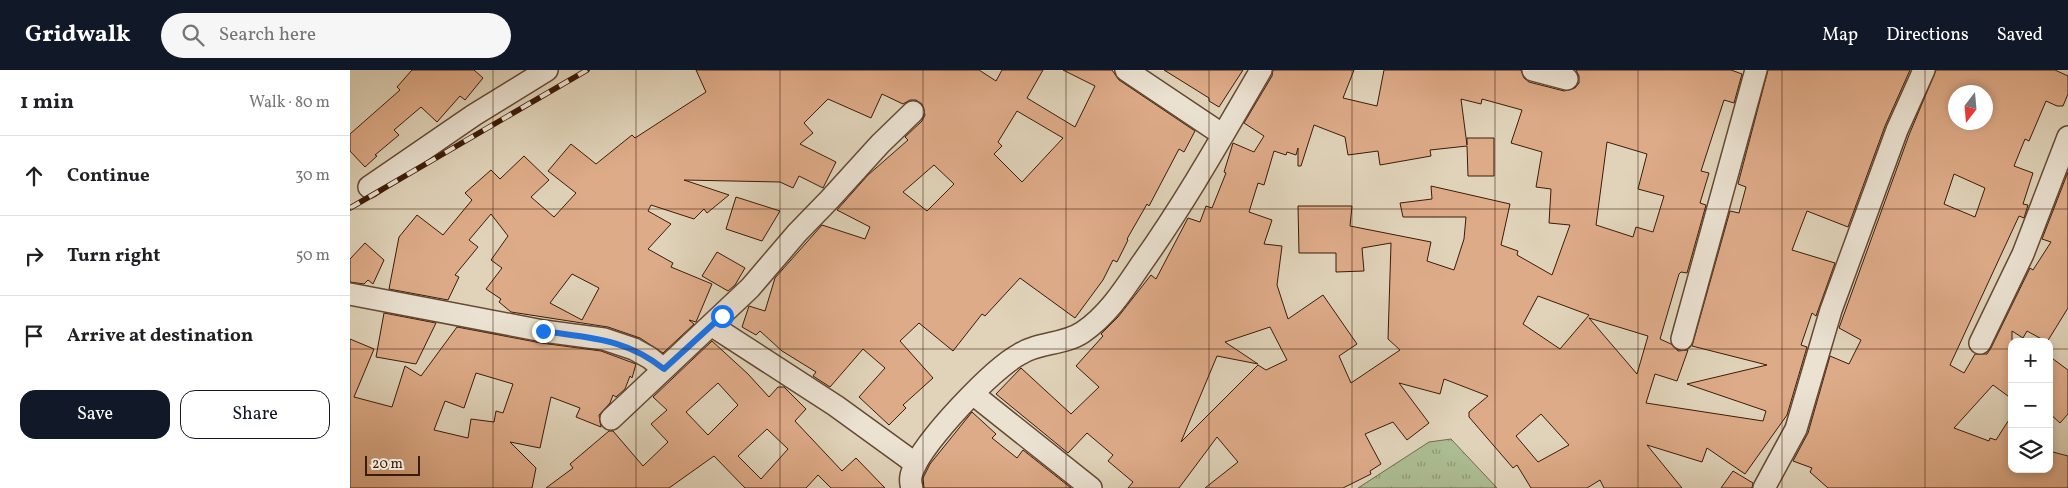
<!DOCTYPE html>
<html lang="en">
<head>
<meta charset="utf-8">
<style>
  body { margin:0; font-family:Vollkorn,serif; background:#f6f6f6; color:#202124 }
  .controls { position:absolute; right:15px; bottom:15px; display:grid; overflow:hidden; border-radius:10px; box-shadow:0 2px 8px #0003 }
  .controls button { width:45px; height:45px; display:grid; place-items:center; padding:0; border:0; border-bottom:1px solid #e0e0e0; background:#fff; color:#202124; font:25px sans-serif }
  .compass { position:absolute; left:1598px; top:15px; width:45px; height:45px; border-radius:50%; background:#fff; box-shadow:0 2px 8px #0003; rotate:196deg }
  .scale { position:absolute; left:15px; bottom:12px; width:55px; box-sizing:border-box; padding-left:5px; border:2px solid #3c1b08; border-top:0; font-size:14px; line-height:18px; white-space:nowrap; color:#3c1b08; -webkit-text-stroke:4px #ebe2d2; paint-order:stroke }
  .stop { position:absolute; width:15px; height:15px; margin:-11px; border:4px solid #1a73e8; border-radius:50%; background:#fff }
  .stop.end { background:#1a73e8; border-color:#fff; box-shadow:0 1px 5px #0008 }
  .list { margin:0; padding:0; list-style:none }
  h2 { display:flex; justify-content:space-between; align-items:center; height:65px; margin:0; padding:0 20px; font-size:21px }
  h2 small { font-size:16px; font-weight:400; color:#757577 }
  .list li { display:grid; grid-template-columns:32px 1fr auto; gap:15px; align-items:center; box-sizing:border-box; height:80px; padding:0 20px; border-top:1px solid #e0e0e0 }
  .list b { display:block; font-size:19px; white-space:nowrap }
  .list em { font-size:16px; font-style:normal; color:#757577 }
  .actions { display:flex; gap:10px; padding:15px 20px }
  .actions a { flex:1; padding:11px 0; border:1px solid #111827; border-radius:15px; text-align:center; font-size:18px; color:#111827 }
  .actions .main { background:#111827; color:#fff }
  .icon { flex:none; width:28px; height:28px; fill:none; stroke:currentColor; stroke-width:2; stroke-linecap:round; stroke-linejoin:round }
  .map { position:relative; flex:none; width:1718px; height:418px; overflow:hidden }
  header { display:flex; align-items:center; gap:30px; box-sizing:border-box; height:70px; padding:0 25px; background:#111827; color:#fff }
  header strong { font-size:24px }
  nav { display:flex; gap:28px; margin-inline-start:auto; font-size:18px }
  .search { width:350px; height:45px; background:#f6f6f6; display:flex; align-items:center; gap:12px; box-sizing:border-box; padding:0 18px; border-radius:28px; color:#757577; font-size:19px }
  main { display:flex }
  aside { flex:1; background:#fff }
  .map>svg:first-child { display:block }
  .park { fill:url(#park-tufts); stroke:#746c4e }
  .building { fill:#deab88; stroke:#3c1b08; fill-rule:evenodd }
  .lines { fill:none; stroke-linecap:round; stroke-linejoin:round }
  .minor-casing { stroke:#654934; stroke-width:24 }
  .minor { stroke:#ebe2d2; stroke-width:21 }
  .rail-casing { stroke:#3c1b08; stroke-width:5.5 }
  .rail { stroke:#ebe2d2; stroke-width:4; stroke-dasharray:11; stroke-linecap:butt }
  .route { stroke:#1a73e8; stroke-width:6 }
  .grid { fill:none; stroke:#3c1b08; stroke-width:1; stroke-opacity:0.55 }
</style>
</head>
<body>
<header>
<strong>Gridwalk</strong>
<div class="search"><svg class="icon" aria-label="search" viewBox="0 0 24 24"><circle cx="10" cy="10" r="6"/><path d="M15 15l6 6"/></svg>Search here</div>
<nav><a>Map</a><a>Directions</a><a>Saved</a></nav>
</header>
<main>
<aside>
<h2>1 min<small>Walk · 80 m</small></h2>
<ul class="list">
<li><svg class="icon" aria-label="ahead" viewBox="0 0 24 24"><path d="M12 20V5M6 11l6-6 6 6"/></svg><div><b>Continue</b></div><em>30 m</em></li>
<li><svg class="icon" aria-label="right" viewBox="0 0 24 24"><path d="M7 20v-9h11M14 6l5 5-5 5"/></svg><div><b>Turn right</b></div><em>50 m</em></li>
<li><svg class="icon" aria-label="arrive" viewBox="0 0 24 24"><path d="M6 21V4h12l-3 4 3 4H6"/></svg><div><b>Arrive at destination</b></div></li>
</ul>
<div class="actions"><a class="main">Save</a><a>Share</a></div>
</aside>
<div class="map">
<svg width="1718" height="418" viewBox="0 0 1718 418">
  <defs>
    <pattern id="park-tufts" width="24" height="20" patternUnits="userSpaceOnUse" patternTransform="scale(1.25)"><rect width="24" height="20" fill="#adbe94"/><path d="M3 7l-1-3M5 7V3M7 7l1-3M15 17l-1-3M17 17v-4M19 17l1-3" fill="none" stroke="#8e9a77"/></pattern>
  </defs>
  <rect width="100%" height="100%" fill="#e0d3b9"/>
  <filter id="stains"><feTurbulence type="fractalNoise" baseFrequency=".004" numOctaves="4"/><feColorMatrix values="0 0 0 0 .2 0 0 0 0 .09 0 0 0 0 .02 0 0 0 .5 -.17"/></filter>
  <radialGradient id="worn" r=".72"><stop offset=".6" stop-color="#630" stop-opacity="0"/><stop offset="1" stop-color="#630" stop-opacity=".3"/></radialGradient>
  <!-- park -->
  <path class="park" d="M 1101,369 L 1147,418 L 1008,418 L 1079,372 Z"/>
  <!-- building -->
  <path class="building" d="M 62,0 L 124,0 L 133,8 L 115,30 L 110,26 L 87,52 L 71,37 L 44,60 L 49,65 L 25,85 L 27,86 L 15,97 L 0,81 L 0,64 L 50,20 L 47,17 Z
    M 346,0 L 629,0 L 646,11 L 652,0 L 693,0 L 677,28 L 725,57 L 745,16 L 713,0 L 762,0 L 769,10 L 845,61 L 834,82 L 829,79 L 799,136 L 797,134 L 777,169 L 778,170 L 767,192 L 763,190 L 753,210 L 725,248 L 670,208 L 635,246 L 632,244 L 603,281 L 569,253 L 550,271 L 583,308 L 553,335 L 556,338 L 539,355 L 509,327 L 535,298 L 513,279 L 480,317 L 463,306 L 466,302 L 432,281 L 410,261 L 406,265 L 392,257 L 399,236 L 415,241 L 425,208 L 472,155 L 515,169 L 520,157 L 487,140 L 518,105 L 558,70 L 555,67 L 572,51 L 575,45 L 572,34 L 566,30 L 560,30 L 553,34 L 532,24 L 521,48 L 478,29 L 454,53 L 463,63 L 450,74 L 486,92 L 473,118 L 449,106 L 443,118 L 430,112 L 334,110 L 379,125 L 357,143 L 354,139 L 344,149 L 301,135 L 298,141 L 321,154 L 298,179 L 323,193 L 321,197 L 362,214 L 346,252 L 339,250 L 344,254 L 313,283 L 290,268 L 258,257 L 161,242 L 149,232 L 151,229 L 136,219 L 152,198 L 141,190 L 158,166 L 141,144 L 119,170 L 128,177 L 105,205 L 109,207 L 98,230 L 39,219 L 49,167 L 67,145 L 93,165 L 122,130 L 115,123 L 141,100 L 150,109 L 174,86 L 199,110 L 181,127 L 204,147 L 226,123 L 198,101 L 221,74 L 246,94 L 282,65 L 285,68 L 356,22 ZM 667,41 L 713,68 L 672,112 L 644,84 L 652,76 L 648,72 ZM 584,95 L 604,114 L 577,141 L 553,122 ZM 222,204 L 249,218 L 232,250 L 200,233 Z
    M 814,0 L 893,0 L 869,37 L 859,31 L 859,28 Z
    M 923,0 L 1004,0 L 993,28 L 1027,36 L 1034,0 L 1171,0 L 1174,8 L 1179,12 L 1214,21 L 1225,18 L 1229,13 L 1229,6 L 1226,0 L 1381,0 L 1392,4 L 1384,33 L 1374,30 L 1351,101 L 1359,103 L 1350,133 L 1356,135 L 1337,203 L 1331,202 L 1329,204 L 1310,269 L 1321,274 L 1328,281 L 1338,280 L 1327,311 L 1305,304 L 1296,333 L 1413,351 L 1416,341 L 1337,314 L 1417,295 L 1342,276 L 1380,141 L 1389,143 L 1396,117 L 1388,114 L 1418,0 L 1560,0 L 1535,56 L 1498,157 L 1457,141 L 1442,180 L 1485,193 L 1466,246 L 1462,243 L 1451,275 L 1457,277 L 1437,345 L 1395,404 L 1357,378 L 1352,392 L 1297,375 L 1332,418 L 1254,418 L 1250,410 L 1237,418 L 1181,418 L 1167,395 L 1163,398 L 1119,347 L 1119,342 L 1138,326 L 1094,309 L 1090,324 L 1049,313 L 1079,353 L 1057,370 L 1043,352 L 1015,364 L 1031,394 L 1020,401 L 1021,404 L 993,418 L 855,418 L 888,392 L 867,367 L 829,418 L 778,418 L 783,412 L 758,391 L 763,385 L 737,363 L 718,383 L 646,324 L 671,298 L 721,344 L 749,317 L 726,296 L 753,266 L 751,264 L 768,247 L 801,205 L 806,209 L 838,148 L 850,152 L 856,136 L 862,138 L 876,103 L 874,102 L 883,73 L 904,82 L 914,66 L 894,53 L 922,6 ZM 1111,29 L 1131,34 L 1132,29 L 1172,40 L 1161,73 L 1192,82 L 1186,117 L 1201,119 L 1199,153 L 1220,155 L 1202,205 L 1167,185 L 1168,181 L 1151,175 L 1160,134 L 1081,116 L 1082,129 L 1050,133 L 1053,147 L 1116,147 L 1114,169 L 1104,200 L 1077,191 L 1081,172 L 1000,156 L 1002,136 L 948,136 L 949,183 L 986,183 L 986,202 L 1014,201 L 1012,178 L 1041,173 L 1038,269 L 1050,280 L 1001,313 L 989,286 L 1007,274 L 973,225 L 938,249 L 927,215 L 932,176 L 914,174 L 922,150 L 899,142 L 908,113 L 914,115 L 924,81 L 936,85 L 937,82 L 946,85 L 948,78 L 948,96 L 951,96 L 964,55 L 995,67 L 998,85 L 1028,81 L 1030,95 L 1081,86 L 1080,80 L 1117,76 L 1118,106 L 1144,106 L 1144,68 L 1117,68 L 1117,75 ZM 1257,72 L 1297,84 L 1288,119 L 1314,126 L 1303,162 L 1286,157 L 1283,167 L 1246,155 ZM 1188,226 L 1239,245 L 1210,279 L 1173,254 ZM 1239,248 L 1298,266 L 1287,304 ZM 920,257 L 937,290 L 916,300 L 908,295 L 831,372 L 867,286 L 908,294 L 875,272 ZM 1191,344 L 1219,375 L 1188,392 L 1166,366 Z
    M 1586,0 L 1705,0 L 1718,6 L 1718,24 L 1713,36 L 1707,36 L 1696,31 L 1679,71 L 1675,69 L 1664,96 L 1683,103 L 1673,134 L 1678,135 L 1674,148 L 1669,146 L 1600,295 L 1614,303 L 1625,284 L 1637,284 L 1641,278 L 1680,198 L 1683,200 L 1701,172 L 1692,169 L 1718,102 L 1718,238 L 1697,272 L 1677,261 L 1673,268 L 1662,261 L 1662,329 L 1643,315 L 1604,358 L 1639,371 L 1640,368 L 1646,370 L 1662,345 L 1662,399 L 1699,399 L 1699,381 L 1718,386 L 1718,418 L 1478,418 L 1460,402 L 1462,398 L 1443,391 L 1458,363 L 1480,286 L 1499,294 L 1511,270 L 1489,258 L 1559,65 ZM 1606,22 L 1636,22 L 1636,52 L 1606,52 ZM 1604,104 L 1635,118 L 1625,147 L 1594,134 Z
    M 386,127 L 430,141 L 412,171 L 376,159 Z
    M 15,173 L 34,190 L 23,214 L 18,210 L 14,214 L 0,212 L 0,189 Z
    M 367,182 L 395,198 L 385,215 L 378,221 L 352,206 Z
    M 34,243 L 86,253 L 66,294 L 26,287 Z
    M 107,257 L 191,273 L 251,281 L 286,294 L 282,308 L 280,306 L 275,319 L 266,327 L 263,325 L 260,333 L 249,345 L 251,357 L 226,347 L 230,338 L 201,327 L 190,378 L 160,372 L 186,398 L 182,418 L 0,418 L 0,269 L 24,279 L 4,327 L 42,337 L 55,296 L 71,306 ZM 126,303 L 163,314 L 153,343 L 146,341 L 144,352 L 121,349 L 118,368 L 84,360 L 95,331 L 114,338 Z
    M 362,271 L 398,304 L 419,327 L 428,317 L 434,317 L 456,339 L 445,351 L 492,401 L 506,388 L 535,418 L 481,418 L 468,405 L 456,418 L 395,418 L 364,386 L 319,418 L 196,418 L 223,398 L 220,394 L 259,361 L 263,361 L 293,396 L 318,372 L 301,354 L 317,340 L 303,327 ZM 368,313 L 388,335 L 358,365 L 336,342 ZM 417,359 L 438,379 L 411,409 L 388,386 Z
    M 1699,286 L 1718,300 L 1718,344 L 1710,353 L 1699,343 Z
    M 622,342 L 646,364 L 642,368 L 667,388 L 673,380 L 721,418 L 574,418 L 573,408 L 580,394 Z
    M 1383,401 L 1403,413 L 1402,418 L 1371,418 Z"/>
  <g class="lines">
    <defs>
      <path id="minor" d="M 776,0 L 873,65
        M 1183,0 L 1217,9
        M 19,117 L 124,45 L 197,0
        M 0,224 L 193,261 L 254,269 L 284,279 L 300,288 L 313,299
        M 361,255 L 486,336 L 566,394
        M 1332,269 L 1406,0
        M 1630,273 L 1673,184 L 1718,67
        M 623,324 L 741,418
        M 261,349 L 400,218 L 447,163 L 480,129 L 530,74 L 563,42
        M 562,418 C 560,412 560,406 563,400 C 574,371 642,299 670,284 C 689,272 714,275 733,262 C 759,244 775,218 792,193 C 836,131 873,65 911,0
        M 1414,418 L 1446,359 L 1481,240 L 1547,60 L 1574,0"/>
    </defs>
    <!-- minor casing -->
    <use href="#minor" class="minor-casing"/>
    <!-- minor -->
    <use href="#minor" class="minor"/>
    <defs>
      <path id="rail" d="M 0,138 L 237,0"/>
    </defs>
    <!-- rail casing -->
    <use href="#rail" class="rail-casing"/>
    <!-- rail -->
    <use href="#rail" class="rail"/>
  </g>
  <g class="lines">
    <!-- route -->
    <path class="route" d="M 193,261 C 239,268 276,268 314,299 L 372,246"/>
  </g>
  <!-- grid -->
  <path class="grid" d="M 143,0 L 143,418M 286,0 L 286,418M 430,0 L 430,418M 573,0 L 573,418M 716,0 L 716,418M 859,0 L 859,418M 1002,0 L 1002,418M 1145,0 L 1145,418M 1288,0 L 1288,418M 1432,0 L 1432,418M 1575,0 L 1575,418M 0,139 L 1718,139M 0,279 L 1662,279M 1699,279 L 1718,279"/>
  <rect width="100%" height="100%" filter="url(#stains)"/>
  <rect width="100%" height="100%" fill="url(#worn)"/>
</svg>
<div class="controls">
<button>+</button>
<button>−</button>
<button><svg class="icon" aria-label="layers" viewBox="0 0 24 24"><path d="M12 4l9 5-9 5-9-5zM3 14l9 5 9-5"/></svg></button>
</div>
<svg class="compass" viewBox="-18 -18 36 36"><path d="M0-13l5 13h-10z" fill="#e53935"/><path d="M0 13l5-13h-10z" fill="#757577"/></svg>
<div class="scale">20 m</div>
<div class="stop" style="left:372px;top:246px"></div>
<div class="stop end" style="left:193px;top:261px"></div>
</div>
</main>
</body>
</html>
